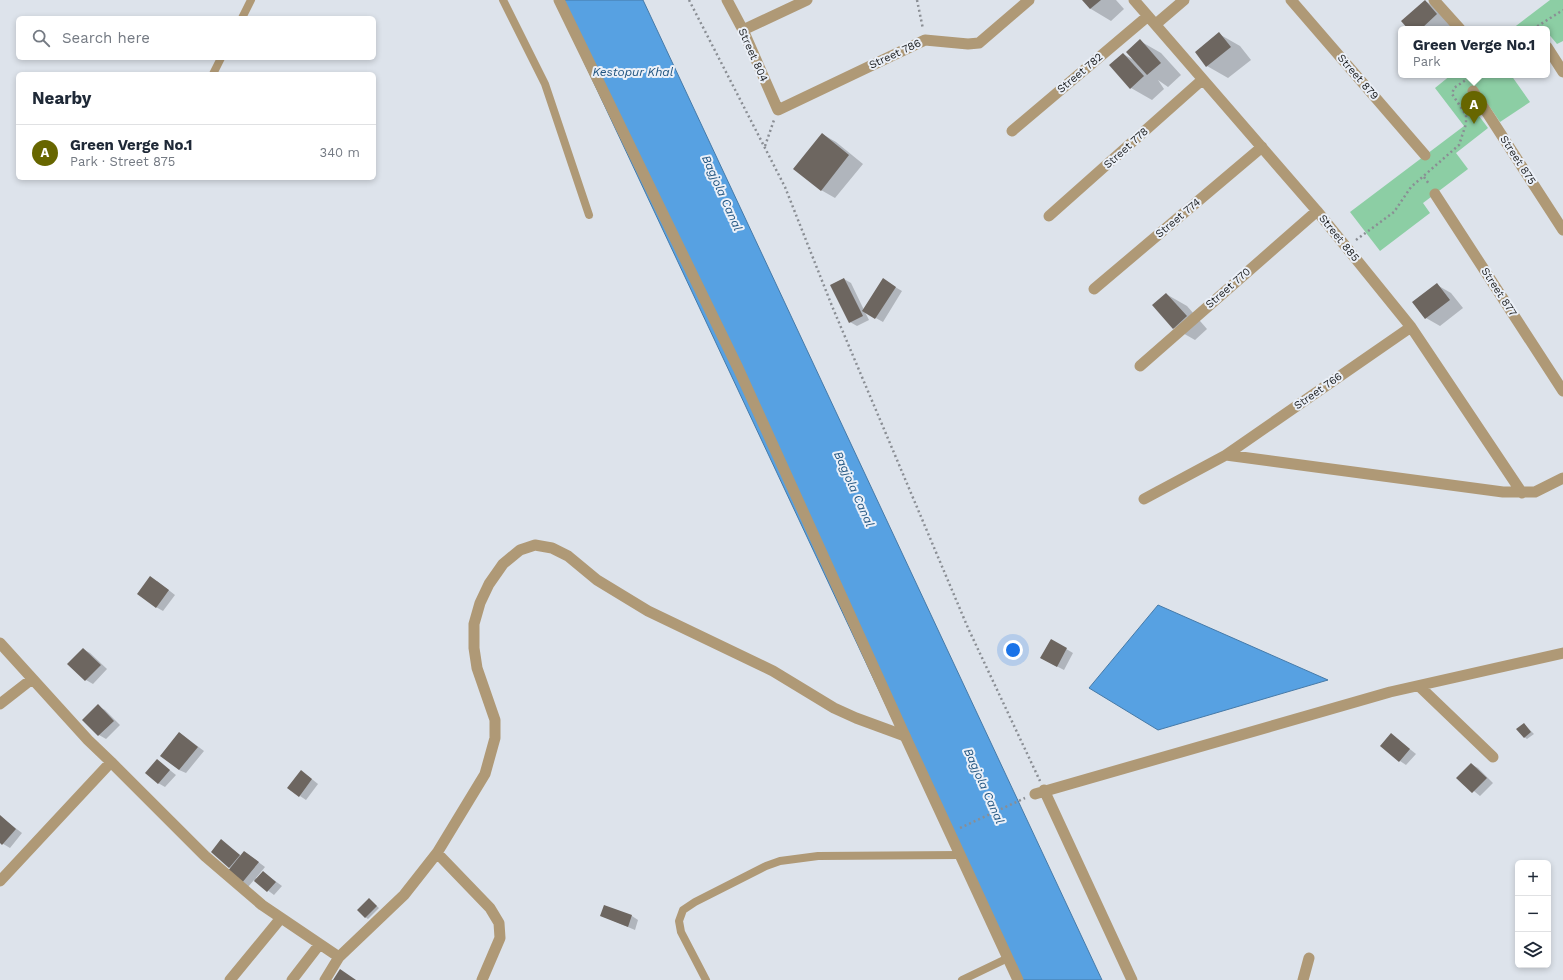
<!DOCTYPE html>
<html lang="en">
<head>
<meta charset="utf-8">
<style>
  body { margin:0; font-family:"Work Sans",sans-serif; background:#f2f2f3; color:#1f2937 }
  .controls { position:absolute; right:12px; bottom:12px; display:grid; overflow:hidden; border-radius:6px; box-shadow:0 2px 6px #0003 }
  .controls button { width:36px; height:36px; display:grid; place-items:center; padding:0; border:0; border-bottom:1px solid #e0e1e3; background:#fff; color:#1f2937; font:20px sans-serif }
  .you { position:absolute; left:1013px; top:650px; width:14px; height:14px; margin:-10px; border:3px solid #fff; border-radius:50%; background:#1a73e8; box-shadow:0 0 0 6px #1a73e833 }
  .badge { display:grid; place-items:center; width:26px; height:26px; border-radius:50%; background:#676600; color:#fff; font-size:13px; font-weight:700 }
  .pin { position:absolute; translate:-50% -33px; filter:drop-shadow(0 1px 2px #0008) }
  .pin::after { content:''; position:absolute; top:21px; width:14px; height:12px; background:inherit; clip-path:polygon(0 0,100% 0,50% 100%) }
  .popup { position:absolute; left:1398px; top:26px; width:152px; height:52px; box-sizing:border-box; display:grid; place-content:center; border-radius:6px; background:#fff; filter:drop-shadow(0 1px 3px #0005); font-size:13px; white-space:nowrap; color:#747a83 }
  .popup b { font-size:15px; color:#1f2937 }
  .popup::after { content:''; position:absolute; left:50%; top:100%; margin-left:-8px; border:8px solid transparent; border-top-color:#fff }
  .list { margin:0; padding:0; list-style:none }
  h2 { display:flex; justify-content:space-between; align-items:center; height:52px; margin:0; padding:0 16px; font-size:17px }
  h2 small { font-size:13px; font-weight:400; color:#747a83 }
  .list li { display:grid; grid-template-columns:26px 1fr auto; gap:12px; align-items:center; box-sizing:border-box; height:56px; padding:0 16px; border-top:1px solid #e0e1e3 }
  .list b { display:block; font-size:15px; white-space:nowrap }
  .list p { margin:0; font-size:13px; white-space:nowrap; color:#747a83 }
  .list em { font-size:13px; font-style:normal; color:#747a83 }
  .icon { flex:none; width:22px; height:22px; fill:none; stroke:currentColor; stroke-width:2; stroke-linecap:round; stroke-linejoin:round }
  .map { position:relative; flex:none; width:1563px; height:980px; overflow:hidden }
  .search { position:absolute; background:#fff; box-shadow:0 2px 6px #0003; left:16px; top:16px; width:360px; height:44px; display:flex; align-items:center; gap:10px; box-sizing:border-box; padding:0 14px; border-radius:6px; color:#747a83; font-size:15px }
  .panel { position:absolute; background:#fff; box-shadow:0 2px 6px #0003; left:16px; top:72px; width:360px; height:108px; border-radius:6px }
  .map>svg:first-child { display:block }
  .green { fill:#8ccea4 }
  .water { fill:#57a1e2; stroke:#467aa8 }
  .shadow { fill:#0003 }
  .building { fill:#6d6660 }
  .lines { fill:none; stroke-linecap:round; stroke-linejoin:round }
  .path { stroke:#8a8e94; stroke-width:2.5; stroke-dasharray:2 3; stroke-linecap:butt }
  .service { stroke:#af9976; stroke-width:8 }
  .minor { stroke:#af9976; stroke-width:11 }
  .tertiary { stroke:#af9976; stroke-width:11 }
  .labels { text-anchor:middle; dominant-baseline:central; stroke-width:4; stroke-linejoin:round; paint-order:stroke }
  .street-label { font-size:11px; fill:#1e2022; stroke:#ebf0f8 }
  .water-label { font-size:12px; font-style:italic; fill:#215581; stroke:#ebf0f8 }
</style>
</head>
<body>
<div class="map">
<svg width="1563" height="980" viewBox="0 0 1563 980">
  <rect width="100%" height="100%" fill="#dde3eb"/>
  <!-- green -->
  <path class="green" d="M 1550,0 L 1563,0 L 1563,41 L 1557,44 L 1547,32 L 1547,29 L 1512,29 Z
    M 1451,75 L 1511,75 L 1530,102 L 1500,122 L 1477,88 L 1465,97 L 1488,128 L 1456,153 L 1468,169 L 1423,203 L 1430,213 L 1380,251 L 1350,212 L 1464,126 L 1435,88 Z"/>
  <!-- water -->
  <path class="water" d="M 555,0 L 643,0 L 1102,980 L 1015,980 Z
    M 1158,605 L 1328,680 L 1158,730 L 1089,688 Z"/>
  <!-- shadow -->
  <path class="shadow" d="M 1083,0 L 1116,0 L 1124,9 L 1111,21 L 1091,9 Z
    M 1425,1 L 1446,13 L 1455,29 L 1410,29 Z
    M 1219,34 L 1240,46 L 1251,60 L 1228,78 L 1207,66 Z
    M 1140,41 L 1161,53 L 1181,75 L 1168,87 L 1158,80 L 1164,89 L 1152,100 L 1131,88 L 1123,54 L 1134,60 Z
    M 822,134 L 836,142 L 863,164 L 835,198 L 821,190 Z
    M 844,279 L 851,283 L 864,310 L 890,284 L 902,291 L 883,322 L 865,312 L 869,320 L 857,326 L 850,322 Z
    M 1437,285 L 1451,293 L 1463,308 L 1440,326 L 1426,318 Z
    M 1166,294 L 1187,306 L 1207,329 L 1195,340 L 1174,328 Z
    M 157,581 L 175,595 L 163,611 L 156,607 Z
    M 1051,640 L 1073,653 L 1064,670 L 1041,658 Z
    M 83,649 L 90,653 L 107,669 L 93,684 L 86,680 L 69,664 Z
    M 98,706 L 105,710 L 120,725 L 106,739 L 99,735 L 84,720 Z
    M 1524,724 L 1534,734 L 1527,739 L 1524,737 Z
    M 180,733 L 204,751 L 186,773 L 179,770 Z
    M 1391,734 L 1416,754 L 1406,765 L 1400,761 Z
    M 157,760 L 176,775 L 165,787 L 158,783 Z
    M 1471,764 L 1478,768 L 1493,783 L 1480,796 L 1458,778 Z
    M 308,776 L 318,784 L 306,800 L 300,796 Z
    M 1,817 L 22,833 L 10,848 L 0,842 Z
    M 222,841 L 241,856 L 245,852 L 265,867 L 256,878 L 257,879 L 263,872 L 282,886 L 274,895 L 254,880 L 248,887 L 242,883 L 229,867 Z
    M 369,899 L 379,908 L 368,919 L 365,917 Z
    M 602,916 L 632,916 L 638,920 L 635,930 Z"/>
  <!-- building -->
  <path class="building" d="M 1082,0 L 1101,0 L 1090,9 Z
    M 1425,0 L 1437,14 L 1421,29 L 1408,29 L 1401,21 Z
    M 1219,32 L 1231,47 L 1206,67 L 1195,52 Z
    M 1140,39 L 1161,63 L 1147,75 L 1126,52 Z
    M 1123,53 L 1144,76 L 1130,89 L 1109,65 Z
    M 822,133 L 849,155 L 821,191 L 793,169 Z
    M 844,278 L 863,316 L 849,323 L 830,285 Z
    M 883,278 L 896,287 L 875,319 L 862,311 Z
    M 1437,283 L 1450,300 L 1425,319 L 1412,302 Z
    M 1166,293 L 1187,316 L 1173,329 L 1152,305 Z
    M 150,576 L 169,590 L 156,608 L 137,594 Z
    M 1051,639 L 1067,648 L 1057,667 L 1040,658 Z
    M 83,648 L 101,665 L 85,681 L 67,664 Z
    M 98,704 L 114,721 L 98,736 L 82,720 Z
    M 1524,723 L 1531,732 L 1524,738 L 1516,729 Z
    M 179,732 L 198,747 L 179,770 L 160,756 Z
    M 1391,733 L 1410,749 L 1399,762 L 1380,746 Z
    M 157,759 L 170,770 L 158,784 L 145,773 Z
    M 1471,763 L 1487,778 L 1472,793 L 1456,778 Z
    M 301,770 L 312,779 L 299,797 L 287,788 Z
    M 0,815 L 16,829 L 2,845 L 0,843 Z
    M 221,839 L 240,855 L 229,868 L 211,852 Z
    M 244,851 L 259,862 L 241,884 L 227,872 Z
    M 263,871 L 276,882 L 267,892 L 254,881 Z
    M 369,898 L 377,906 L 365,918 L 357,910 Z
    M 604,905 L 632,915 L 628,927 L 600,916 Z
    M 340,969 L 356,980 L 333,980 Z"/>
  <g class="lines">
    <!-- path -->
    <path class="path" d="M 689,0 L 785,187 L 832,306 L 968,628 L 1040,781
      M 917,0 L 923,29
      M 1533,29 L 1563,10
      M 765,146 L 774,120
      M 1424,177 L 1429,184
      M 1356,240 L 1394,212 L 1411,187 L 1459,145 L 1466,124 L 1466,115 L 1452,94 L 1454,88 L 1473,75
      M 960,828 L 1025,798"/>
    <!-- service -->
    <path class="service" d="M 503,0 L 545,84 L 589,215
      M 242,18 L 251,0
      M 213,74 L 221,58
      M 706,980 L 681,932 L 679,921 L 683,910 L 695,902 L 766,866 L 780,861 L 818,856 L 959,855
      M 962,980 L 1008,958"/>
    <!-- minor -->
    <path class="minor" d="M 727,0 L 743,30 L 778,110 L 925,40 L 968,44 L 979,43 L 1029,0
      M 1134,0 L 1317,211 L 1411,327 L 1522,493
      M 1291,0 L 1425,155
      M 1434,0 L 1460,29
      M 1156,24 L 1184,0
      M 743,30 L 807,0
      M 1547,47 L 1563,72
      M 1473,91 L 1563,230
      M 1012,131 L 1148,16
      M 1435,194 L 1563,391
      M 1049,216 L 1202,80
      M 1094,289 L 1262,147
      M 1140,366 L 1317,211
      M 1226,455 L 1411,327
      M 1144,499 L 1226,455 L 1503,492 L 1535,492 L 1563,478
      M 0,643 L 88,740 L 111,762 L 205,856 L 262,905 L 339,957
      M 1419,686 L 1493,757
      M 0,704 L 32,679
      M 1044,790 L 1132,980
      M 1035,794 L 1390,692 L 1563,653
      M 437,853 L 490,908 L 499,923 L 500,938 L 482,980
      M 0,881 L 111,762
      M 230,980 L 281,918
      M 292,980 L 319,945
      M 325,980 L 339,957 L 404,895 L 437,853 L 485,774 L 495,738 L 495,720 L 477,668 L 474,648 L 474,624 L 480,603 L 489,584 L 503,564 L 520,550 L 535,545 L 552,548 L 568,556 L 597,580 L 648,611 L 773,671 L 834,708 L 856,718 L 905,736
      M 1303,980 L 1309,958"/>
    <!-- tertiary -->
    <path class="tertiary" d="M 559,0 L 738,368 L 905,736 L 1018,980"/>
  </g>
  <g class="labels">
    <!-- street labels -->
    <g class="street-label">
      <text transform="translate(895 54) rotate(-25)">Street 786</text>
      <text transform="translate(753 55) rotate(66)">Street 804</text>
      <text transform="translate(1080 73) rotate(-40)">Street 782</text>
      <text transform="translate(1358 77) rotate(49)">Street 879</text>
      <text transform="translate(1126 148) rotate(-42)">Street 778</text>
      <text transform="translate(1518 160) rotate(57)">Street 875</text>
      <text transform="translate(1178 218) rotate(-40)">Street 774</text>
      <text transform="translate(1339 238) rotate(51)">Street 885</text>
      <text transform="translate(1228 288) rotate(-41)">Street 770</text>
      <text transform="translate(1499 292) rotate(57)">Street 877</text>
      <text transform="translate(1318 391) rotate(-35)">Street 766</text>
    </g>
    <!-- water labels -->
    <g class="water-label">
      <text x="633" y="72">Kestopur Khal</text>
      <text transform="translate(722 193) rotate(66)">Bagjola Canal</text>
      <text transform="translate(854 489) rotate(66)">Bagjola Canal</text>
      <text transform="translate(984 786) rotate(66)">Bagjola Canal</text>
    </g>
  </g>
</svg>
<div class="controls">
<button>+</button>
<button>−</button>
<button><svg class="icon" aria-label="layers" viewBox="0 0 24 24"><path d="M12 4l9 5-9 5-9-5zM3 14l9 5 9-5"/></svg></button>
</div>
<div class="you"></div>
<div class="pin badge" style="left:1474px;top:124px">A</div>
<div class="popup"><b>Green Verge No.1</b>Park</div>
<div class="search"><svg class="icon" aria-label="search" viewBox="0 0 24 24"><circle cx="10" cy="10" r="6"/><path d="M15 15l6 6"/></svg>Search here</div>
<section class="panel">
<h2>Nearby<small></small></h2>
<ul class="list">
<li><span class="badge">A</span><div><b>Green Verge No.1</b><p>Park · Street 875</p></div><em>340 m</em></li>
</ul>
</section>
</div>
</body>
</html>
